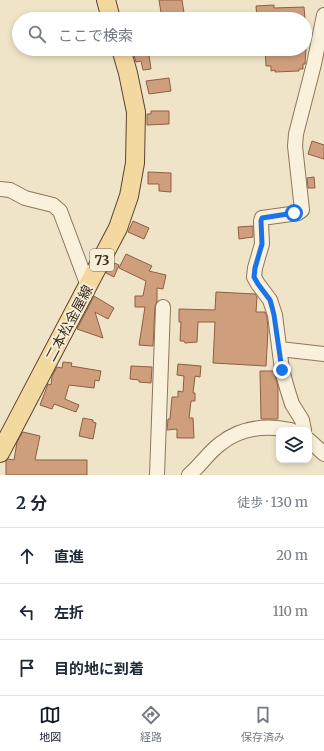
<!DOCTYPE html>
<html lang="ja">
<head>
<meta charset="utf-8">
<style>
  body { margin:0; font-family:Merriweather,"Noto Sans JP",serif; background:#f2f2f3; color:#1f2937 }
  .controls { position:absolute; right:12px; bottom:12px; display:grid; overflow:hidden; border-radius:8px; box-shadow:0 2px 6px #0003 }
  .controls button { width:36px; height:36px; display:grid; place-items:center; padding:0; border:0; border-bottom:1px solid #e0e1e3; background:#fff; color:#1f2937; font:20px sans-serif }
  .stop { position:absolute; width:12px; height:12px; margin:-9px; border:3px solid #1a73e8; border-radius:50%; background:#fff }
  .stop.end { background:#1a73e8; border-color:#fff; box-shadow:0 1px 4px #0008 }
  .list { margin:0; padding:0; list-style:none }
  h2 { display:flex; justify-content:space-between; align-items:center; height:52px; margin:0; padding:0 16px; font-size:17px }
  h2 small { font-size:13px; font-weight:400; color:#747a83 }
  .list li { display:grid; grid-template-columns:26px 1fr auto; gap:12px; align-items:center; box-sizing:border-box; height:56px; padding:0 16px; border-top:1px solid #e0e1e3 }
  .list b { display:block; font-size:15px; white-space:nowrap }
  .list em { font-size:13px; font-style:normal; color:#747a83 }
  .icon { flex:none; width:22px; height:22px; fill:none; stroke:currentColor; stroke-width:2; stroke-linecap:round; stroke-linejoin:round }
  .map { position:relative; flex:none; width:324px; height:475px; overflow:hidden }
  .search { position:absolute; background:#fff; box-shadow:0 2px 6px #0003; left:12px; right:12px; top:12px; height:44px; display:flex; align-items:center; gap:10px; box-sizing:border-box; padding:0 14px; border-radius:22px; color:#747a83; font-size:15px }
  .sheet { height:220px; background:#fff }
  nav { display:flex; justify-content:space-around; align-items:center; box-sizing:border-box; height:56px; border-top:1px solid #e0e1e3; background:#fff; font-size:11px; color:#747a83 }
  nav a { display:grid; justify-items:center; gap:2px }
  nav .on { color:#111827 }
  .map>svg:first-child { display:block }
  .building { fill:#cf9f7d; stroke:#8d5f41 }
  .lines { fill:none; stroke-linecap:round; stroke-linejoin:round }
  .minor-casing { stroke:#8d765c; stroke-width:16 }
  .major-casing { stroke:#5b4430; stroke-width:20 }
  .minor { stroke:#faf1dc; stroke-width:14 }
  .major { stroke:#f3d9a0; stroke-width:18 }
  .route { stroke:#1a73e8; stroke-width:5 }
  .labels { text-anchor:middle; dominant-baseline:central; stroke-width:4; stroke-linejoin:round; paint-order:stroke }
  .shield { fill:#f7eed8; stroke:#756857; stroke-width:1 }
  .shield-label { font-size:13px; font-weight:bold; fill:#3d2e20 }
  .street-label { font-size:14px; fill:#3d2e20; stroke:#f7eed8 }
</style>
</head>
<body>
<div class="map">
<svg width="324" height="475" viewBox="0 0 324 475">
  <rect width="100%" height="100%" fill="#f0e4c8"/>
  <!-- building -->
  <path class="building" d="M 159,0 L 182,0 L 185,19 L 162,19 Z
    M 274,5 L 274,8 L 304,7 L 305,19 L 257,19 L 256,6 Z
    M 132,49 L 146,49 L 147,56 L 149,55 L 151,69 L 143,70 L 141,61 L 136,62 Z
    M 265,49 L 306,49 L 305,64 L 303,64 L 303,69 L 299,69 L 299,71 L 275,72 L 275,70 L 271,71 L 271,66 L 266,66 Z
    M 169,78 L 171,91 L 149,94 L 146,81 Z
    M 151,111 L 169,111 L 169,124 L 147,125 L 147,114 L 151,114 Z
    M 312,141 L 324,145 L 324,159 L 308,154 Z
    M 148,172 L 171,173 L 171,192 L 159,191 L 159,184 L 148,184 Z
    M 314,177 L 315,188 L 308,188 L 307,178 Z
    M 133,221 L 149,228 L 144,239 L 128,232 Z
    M 253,226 L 253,237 L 239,239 L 238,227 Z
    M 126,254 L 152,266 L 149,271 L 166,275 L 163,289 L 157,288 L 157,301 L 155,307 L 153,346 L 139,345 L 145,307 L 135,307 L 135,296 L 143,296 L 146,281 L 119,268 Z
    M 112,262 L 119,265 L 114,277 L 106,273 Z
    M 216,292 L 255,294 L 257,297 L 256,312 L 265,312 L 267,317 L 268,330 L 266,366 L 213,363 L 215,322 L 198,322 L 197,342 L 185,343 L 184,341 L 180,341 L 181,322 L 179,322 L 179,309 L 215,310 Z
    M 94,296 L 114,308 L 108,319 L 95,312 L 103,338 L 77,329 Z
    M 63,362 L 72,363 L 71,366 L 101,371 L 99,381 L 95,380 L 94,388 L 69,385 L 65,399 L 79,405 L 76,412 L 54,404 L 52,409 L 40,405 L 48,384 L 51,385 L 52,376 L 57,367 L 62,368 Z
    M 178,364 L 201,366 L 200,377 L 195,376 L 193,393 L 195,393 L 195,401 L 191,401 L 189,418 L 193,418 L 194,438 L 177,438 L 177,429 L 167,430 L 168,419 L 170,419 L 172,397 L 178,397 L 178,391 L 183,392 L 184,376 L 177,375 Z
    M 131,366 L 152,367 L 151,383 L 139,382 L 139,380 L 130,379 Z
    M 260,371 L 274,371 L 278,387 L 278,419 L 261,419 Z
    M 83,418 L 93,420 L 93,422 L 96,423 L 93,439 L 79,436 Z
    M 23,432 L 40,436 L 35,460 L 87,460 L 87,475 L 6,475 L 6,461 L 8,459 L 14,460 L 17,442 Z"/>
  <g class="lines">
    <defs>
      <path id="minor" d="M 0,189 L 10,190 L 25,198 L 53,205 L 60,211 L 88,286
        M 280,349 L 324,354
        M 304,430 L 302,420 L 292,404 L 287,388 L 282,370 L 275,315 L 270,300 L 258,284 L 254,277 L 255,268 L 262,244 L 261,221 L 262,218 L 298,213 L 302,210 L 295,146 L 296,134 L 314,64 L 324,15
        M 309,440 L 324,454
        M 157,475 L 163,307
        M 189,475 C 200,466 208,453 220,444 C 241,427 266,425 291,430"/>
      <path id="major" d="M 106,0 L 111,19
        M 0,453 L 118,228 L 129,196 L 135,163 L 136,112 L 128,73 L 121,49"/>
    </defs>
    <!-- minor casing -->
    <use href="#minor" class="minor-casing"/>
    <!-- major casing -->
    <use href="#major" class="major-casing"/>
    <!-- minor -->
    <use href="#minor" class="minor"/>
    <!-- major -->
    <use href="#major" class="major"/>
  </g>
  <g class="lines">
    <!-- route -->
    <path class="route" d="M 282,370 L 274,315 L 272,307 L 270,300 L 258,284 L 254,277 L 255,268 L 262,244 L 261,221 L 262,218 L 294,213"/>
  </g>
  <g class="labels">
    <!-- shield labels -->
    <rect class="shield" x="90" y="249" width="24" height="22" rx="3"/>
    <g class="shield-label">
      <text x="102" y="260">73</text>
    </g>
    <!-- street labels -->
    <g class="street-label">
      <text transform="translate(69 323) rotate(-62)">二本松金屋線</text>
    </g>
  </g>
</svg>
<div class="controls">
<button><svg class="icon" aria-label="layers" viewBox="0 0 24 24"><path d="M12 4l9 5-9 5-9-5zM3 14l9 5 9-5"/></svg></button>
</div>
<div class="stop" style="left:294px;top:213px"></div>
<div class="stop end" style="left:282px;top:370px"></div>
<div class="search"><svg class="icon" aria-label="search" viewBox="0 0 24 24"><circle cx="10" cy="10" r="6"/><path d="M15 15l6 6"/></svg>ここで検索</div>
</div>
<section class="sheet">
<h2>2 分<small>徒歩 · 130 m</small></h2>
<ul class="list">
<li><svg class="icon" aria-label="ahead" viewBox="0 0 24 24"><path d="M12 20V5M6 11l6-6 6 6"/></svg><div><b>直進</b></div><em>20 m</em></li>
<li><svg class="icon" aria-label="left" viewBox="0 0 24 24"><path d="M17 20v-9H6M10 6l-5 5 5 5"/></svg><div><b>左折</b></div><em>110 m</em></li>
<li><svg class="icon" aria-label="arrive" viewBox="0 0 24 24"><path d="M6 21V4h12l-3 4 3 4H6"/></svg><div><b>目的地に到着</b></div></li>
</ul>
</section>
<nav>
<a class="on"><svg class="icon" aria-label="map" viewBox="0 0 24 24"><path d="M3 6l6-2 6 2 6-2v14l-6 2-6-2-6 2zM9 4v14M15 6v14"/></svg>地図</a>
<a><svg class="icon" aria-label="directions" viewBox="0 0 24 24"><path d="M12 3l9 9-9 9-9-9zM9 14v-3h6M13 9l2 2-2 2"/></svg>経路</a>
<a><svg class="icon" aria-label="saved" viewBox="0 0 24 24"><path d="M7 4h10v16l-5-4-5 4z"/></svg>保存済み</a>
</nav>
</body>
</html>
